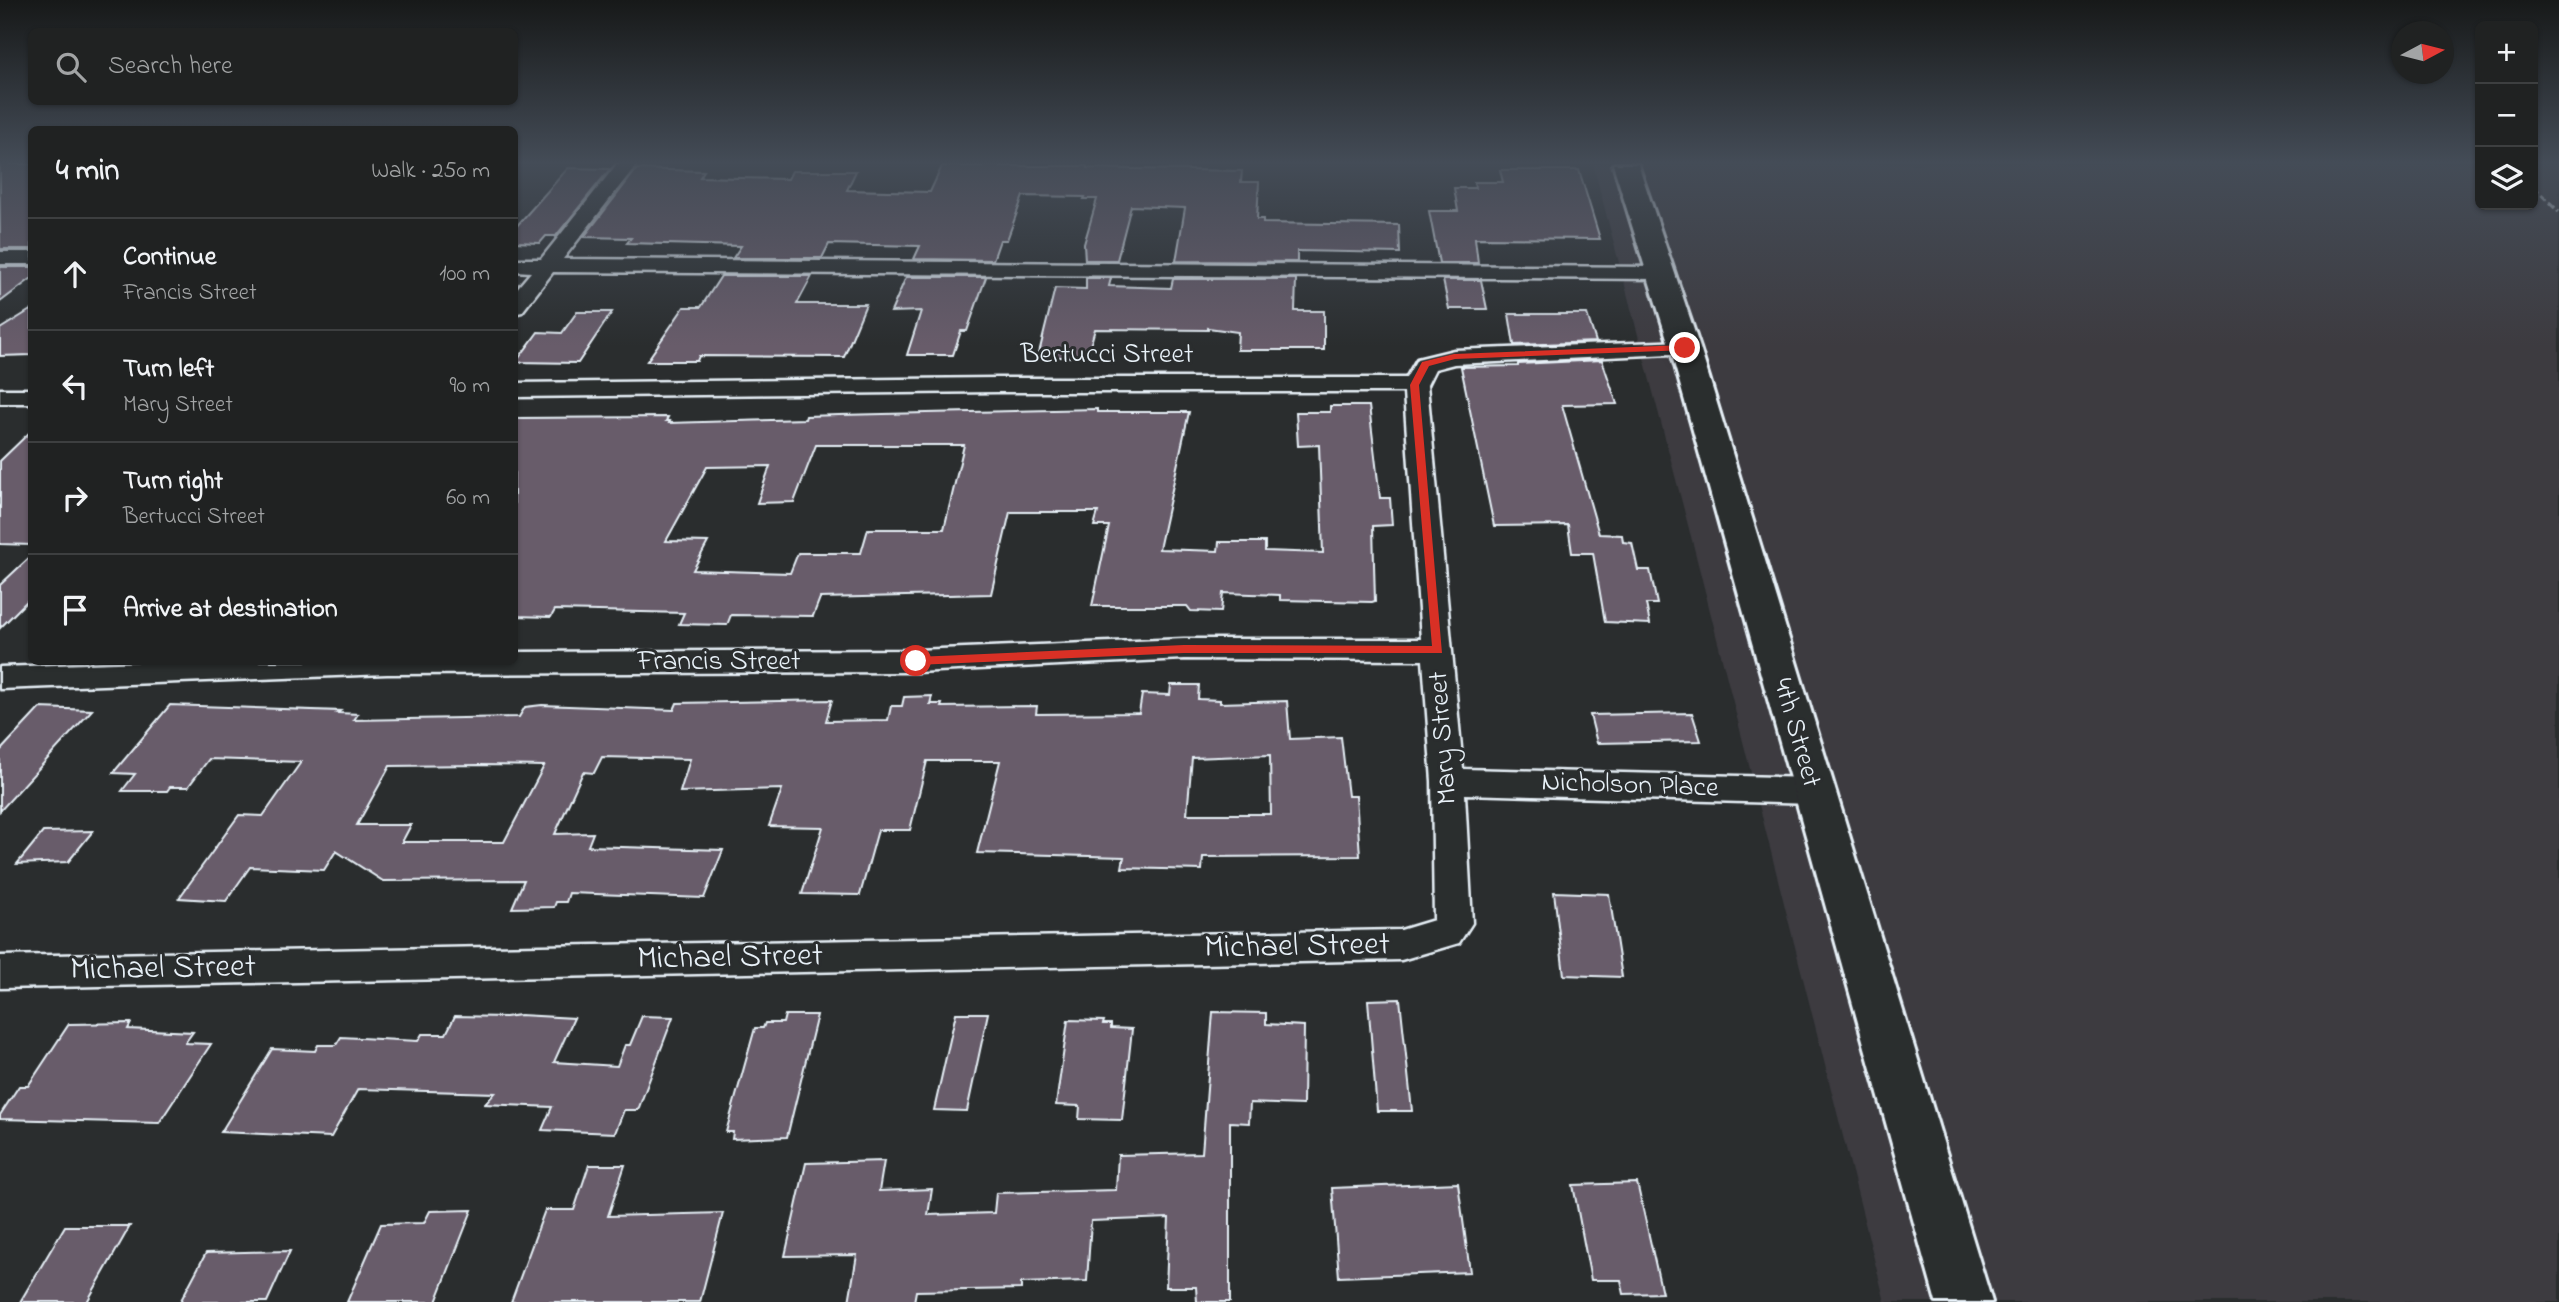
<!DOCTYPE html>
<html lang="en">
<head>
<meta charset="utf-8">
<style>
  body { margin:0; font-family:"Indie Flower",sans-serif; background:#282a2a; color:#f1f3f6 }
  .controls { position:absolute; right:21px; top:21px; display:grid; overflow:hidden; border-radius:10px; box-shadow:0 2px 5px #0004 }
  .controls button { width:63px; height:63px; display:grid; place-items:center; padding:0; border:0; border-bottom:2px solid #3d3f40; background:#202222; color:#f1f3f6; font:35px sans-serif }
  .compass { position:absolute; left:2391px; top:21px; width:63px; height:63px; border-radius:50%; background:#202222; box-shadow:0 2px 5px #0004; rotate:83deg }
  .stop { position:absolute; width:21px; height:21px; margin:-16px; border:5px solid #d93025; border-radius:50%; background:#fff }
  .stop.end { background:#d93025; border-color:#fff; box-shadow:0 2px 7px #0008 }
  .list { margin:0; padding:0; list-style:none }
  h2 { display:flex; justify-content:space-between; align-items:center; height:91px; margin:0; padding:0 28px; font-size:30px }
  h2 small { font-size:23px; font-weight:400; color:#a2a4a5 }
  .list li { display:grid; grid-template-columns:46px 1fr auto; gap:21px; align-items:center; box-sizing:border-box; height:112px; padding:0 28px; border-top:2px solid #3d3f40 }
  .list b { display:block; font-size:26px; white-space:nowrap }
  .list p { margin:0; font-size:23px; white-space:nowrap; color:#a2a4a5 }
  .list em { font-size:23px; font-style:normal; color:#a2a4a5 }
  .icon { flex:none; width:38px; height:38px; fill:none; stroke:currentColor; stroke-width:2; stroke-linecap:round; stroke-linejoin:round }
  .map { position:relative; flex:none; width:2559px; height:1302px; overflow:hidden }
  .search { position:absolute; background:#202222; box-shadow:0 2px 5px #0004; left:28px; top:28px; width:490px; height:77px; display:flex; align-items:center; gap:18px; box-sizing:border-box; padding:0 24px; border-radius:10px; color:#a2a4a5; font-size:26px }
  .panel { position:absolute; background:#202222; box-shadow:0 2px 5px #0004; left:28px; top:126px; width:490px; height:539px; border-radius:10px }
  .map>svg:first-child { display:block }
  .built { fill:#3c3b40 }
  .building { fill:#675b6a; stroke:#e8f1f8; stroke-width:2; fill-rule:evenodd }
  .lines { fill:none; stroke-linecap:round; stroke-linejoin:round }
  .minor-casing { stroke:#e8f1f8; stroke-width:5 }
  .secondary-casing { stroke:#e8f1f8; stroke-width:6 }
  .minor { fill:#2a2d2e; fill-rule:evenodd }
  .secondary { fill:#2a2d2e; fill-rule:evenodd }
  .rail { stroke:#e8f1f8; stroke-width:3.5; stroke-dasharray:8 3.5; stroke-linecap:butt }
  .route { fill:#d93025 }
  .labels { text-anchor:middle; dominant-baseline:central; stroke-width:6; stroke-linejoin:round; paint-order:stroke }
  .street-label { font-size:28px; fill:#e8f1f8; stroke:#2a2d2e }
  .near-street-label { font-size:33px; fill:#e8f1f8; stroke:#2a2d2e }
</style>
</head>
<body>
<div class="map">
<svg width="2559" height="1302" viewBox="0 0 2559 1302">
  <rect width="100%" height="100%" fill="#2a2d2e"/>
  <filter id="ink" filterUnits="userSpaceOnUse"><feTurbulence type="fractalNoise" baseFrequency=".0143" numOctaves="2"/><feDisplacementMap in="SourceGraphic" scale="14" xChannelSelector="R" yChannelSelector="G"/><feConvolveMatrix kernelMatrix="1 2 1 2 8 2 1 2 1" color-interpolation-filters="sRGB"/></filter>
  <g filter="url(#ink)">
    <!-- built -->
    <path class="built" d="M 1593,164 L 2480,164 L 2480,205 L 2533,205 L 2533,164 L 2559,164 L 2559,1302 L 1885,1302 L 1694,548 Z"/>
    <!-- building -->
    <path class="building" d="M 0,164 L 32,164 L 32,249 L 0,249 Z
      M 942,166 L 1087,166 L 1087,168 L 1242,171 L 1241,182 L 1259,182 L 1257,219 L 1263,219 L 1263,223 L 1399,225 L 1400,253 L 1297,251 L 1297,262 L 1176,261 L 1185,208 L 1131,206 L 1117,260 L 1085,260 L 1084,244 L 1097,199 L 1084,199 L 1085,197 L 1023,196 L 1007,240 L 1000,240 L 993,260 L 914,259 L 920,246 L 829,244 L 822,258 L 733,258 L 741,246 L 627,243 L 631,238 L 584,237 L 637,169 L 704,171 L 700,177 L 788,179 L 792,171 L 856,171 L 847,190 L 930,192 Z
      M 568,168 L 610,169 L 556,236 L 546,236 L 540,243 L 514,242 L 514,229 Z
      M 1500,170 L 1579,170 L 1600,239 L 1475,238 L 1478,263 L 1439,263 L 1429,211 L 1458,211 L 1454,188 L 1475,188 L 1474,182 L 1503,182 Z
      M 0,267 L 32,267 L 32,278 L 0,302 Z
      M 721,276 L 812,276 L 797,304 L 866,304 L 844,357 L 699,356 L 697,361 L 647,361 L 684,307 L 701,307 Z
      M 906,277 L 986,277 L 967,331 L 961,331 L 953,355 L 907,355 L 921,311 L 891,312 Z
      M 1086,278 L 1111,278 L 1109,286 L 1171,288 L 1173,279 L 1296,279 L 1295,311 L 1324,311 L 1324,350 L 1237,350 L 1238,332 L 1208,328 L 1208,330 L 1095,329 L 1087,357 L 1038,357 L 1055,288 L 1086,289 Z
      M 1443,280 L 1481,280 L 1487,309 L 1449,309 Z
      M 32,309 L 32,355 L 0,356 L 0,329 Z
      M 577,312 L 612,312 L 578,363 L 516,362 L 538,332 L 562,333 Z
      M 1509,314 L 1587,314 L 1596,342 L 1514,345 Z
      M 1602,360 L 1617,404 L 1562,405 L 1599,534 L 1622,535 L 1623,542 L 1632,543 L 1638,570 L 1650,570 L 1657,604 L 1646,604 L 1650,624 L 1605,622 L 1593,553 L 1572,553 L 1568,525 L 1494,526 L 1461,367 L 1518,366 L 1518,364 Z
      M 1330,406 L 1369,406 L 1380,498 L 1390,498 L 1392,525 L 1373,526 L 1375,601 L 1372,602 L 1280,600 L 1280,595 L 1223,593 L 1221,612 L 1191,611 L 1187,606 L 1092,606 L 1109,526 L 1094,526 L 1098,512 L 1010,512 L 991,594 L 820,598 L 813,616 L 731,615 L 727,625 L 679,624 L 684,613 L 555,610 L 551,617 L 514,616 L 514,418 L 668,417 L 666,421 L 670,421 L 669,423 L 805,419 L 806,416 L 839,415 L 1097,409 L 1097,412 L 1189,412 L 1159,549 L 1218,551 L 1219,542 L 1265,542 L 1265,551 L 1323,553 L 1319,445 L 1298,446 L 1296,412 L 1330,412 ZM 816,445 L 964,445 L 944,529 L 868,529 L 861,553 L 798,553 L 790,573 L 693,570 L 708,542 L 666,541 L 707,467 L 770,466 L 757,503 L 794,502 Z
      M 32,430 L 32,545 L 0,544 L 0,461 Z
      M 32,555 L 32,596 L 0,628 L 0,585 Z
      M 1171,685 L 1199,685 L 1198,699 L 1220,700 L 1220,703 L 1287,701 L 1290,739 L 1341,737 L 1348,796 L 1356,796 L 1360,856 L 1203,857 L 1202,870 L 1122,868 L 1124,857 L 977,853 L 1000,761 L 927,761 L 910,830 L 878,830 L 860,895 L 802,894 L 823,827 L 769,826 L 782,789 L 680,792 L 690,759 L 602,757 L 594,773 L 583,772 L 555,834 L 593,833 L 588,846 L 723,850 L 704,898 L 569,893 L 566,902 L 556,902 L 554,907 L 512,908 L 524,880 L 383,881 L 336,851 L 324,870 L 250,867 L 226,901 L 179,898 L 239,815 L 263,816 L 301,762 L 209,759 L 188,787 L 170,787 L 167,791 L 122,791 L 135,774 L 113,773 L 170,705 L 340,711 L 337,713 L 358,714 L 354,720 L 519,717 L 525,707 L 542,705 L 674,710 L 677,703 L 832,700 L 826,721 L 888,720 L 891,706 L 902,706 L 904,697 L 932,696 L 930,704 L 942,704 L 941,707 L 1037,706 L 1036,714 L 1139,713 L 1142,694 L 1170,695 ZM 1270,755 L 1271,814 L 1187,814 L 1192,758 ZM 480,765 L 544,766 L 504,842 L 402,842 L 411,825 L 357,825 L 390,766 Z
      M 40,708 L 92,710 L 0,811 L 0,751 Z
      M 1692,713 L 1701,741 L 1597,743 L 1590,715 Z
      M 93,831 L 68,862 L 17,864 L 43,832 Z
      M 1554,892 L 1609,894 L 1622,977 L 1564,975 Z
      M 1400,999 L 1412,1111 L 1377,1111 L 1368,1000 Z
      M 1213,1012 L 1266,1013 L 1266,1024 L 1304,1026 L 1303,1105 L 1250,1103 L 1249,1123 L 1230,1122 L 1230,1302 L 1197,1302 L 1196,1287 L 1166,1287 L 1169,1218 L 1091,1221 L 1087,1281 L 1021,1283 L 1021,1289 L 916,1291 L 914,1302 L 849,1302 L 857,1255 L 785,1256 L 806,1163 L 884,1161 L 879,1191 L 932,1189 L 928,1215 L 994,1213 L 996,1193 L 1116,1190 L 1118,1155 L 1202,1153 Z
      M 956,1013 L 988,1013 L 967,1111 L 934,1110 Z
      M 520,1015 L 574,1018 L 554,1062 L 617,1066 L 625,1045 L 630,1045 L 642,1016 L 673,1017 L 638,1110 L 624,1110 L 615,1133 L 542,1130 L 552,1107 L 485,1104 L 495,1093 L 358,1089 L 331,1137 L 221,1132 L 272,1049 L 315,1051 L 318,1045 L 336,1045 L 341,1037 L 418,1041 L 422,1034 L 446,1034 L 455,1016 L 505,1017 Z
      M 785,1015 L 817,1015 L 787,1137 L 732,1139 L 733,1132 L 726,1132 L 755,1028 L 763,1028 L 765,1023 L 783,1023 Z
      M 1068,1020 L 1104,1021 L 1103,1024 L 1111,1024 L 1111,1028 L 1132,1029 L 1122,1120 L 1079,1119 L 1080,1106 L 1056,1105 Z
      M 131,1023 L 128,1029 L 193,1032 L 185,1043 L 211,1044 L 159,1123 L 0,1119 L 0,1115 L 19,1086 L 28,1086 L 69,1024 Z
      M 589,1165 L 625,1165 L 608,1216 L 723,1213 L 700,1302 L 511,1302 L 545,1210 L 574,1210 Z
      M 1458,1183 L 1470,1272 L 1339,1277 L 1332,1188 Z
      M 1637,1183 L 1662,1293 L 1624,1294 L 1621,1280 L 1591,1280 L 1573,1185 Z
      M 472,1210 L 436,1302 L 347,1302 L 381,1224 L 424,1223 L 430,1211 Z
      M 65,1226 L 130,1226 L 87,1302 L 20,1302 Z
      M 290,1251 L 267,1302 L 180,1302 L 206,1253 Z"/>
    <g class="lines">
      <defs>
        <path id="minor" d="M 617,164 L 637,164 L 563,259 L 1660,267 L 1668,268 L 1671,273 L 1668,278 L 1660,279 L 553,272 L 522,312 L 514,314 L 514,292 L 531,272 L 514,271 L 514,259 L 541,259 Z
          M 0,252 L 32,252 L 32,264 L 0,264 Z
          M 1685,341 L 1693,343 L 1697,348 L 1693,353 L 1454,364 L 1435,369 L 1427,385 L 1463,769 L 1813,778 L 1825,782 L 1829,791 L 1825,800 L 1813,804 L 1465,794 L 1472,923 L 1459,943 L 1401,960 L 0,988 L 0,956 L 1401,930 L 1434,920 L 1432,781 L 1423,660 L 1184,659 L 916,672 L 387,674 L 0,689 L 0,667 L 146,662 L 514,662 L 514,652 L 916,650 L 1184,639 L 1421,639 L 1404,392 L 997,392 L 514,397 L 514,383 L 997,378 L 1406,378 L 1417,359 L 1454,350 Z
          M 0,389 L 32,389 L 32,403 L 0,403 Z"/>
        <path id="secondary" d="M 1613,164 L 1638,164 L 1700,348 L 1992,1302 L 1936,1302 L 1670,348 Z"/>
      </defs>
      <!-- minor casing -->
      <use href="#minor" class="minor-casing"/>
      <!-- secondary casing -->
      <use href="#secondary" class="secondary-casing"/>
      <!-- minor -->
      <use href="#minor" class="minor"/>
      <!-- secondary -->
      <use href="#secondary" class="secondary"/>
      <!-- rail -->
      <path class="rail" d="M 2533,186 L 2559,212"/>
    </g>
  </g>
  <!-- sky -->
  <linearGradient id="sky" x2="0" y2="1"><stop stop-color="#171919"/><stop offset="0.47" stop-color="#444c57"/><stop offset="1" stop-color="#444c57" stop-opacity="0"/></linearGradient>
  <rect width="2559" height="346" fill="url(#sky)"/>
  <!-- route -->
  <path class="route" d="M 1685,345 L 1689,348 L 1688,350 L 1455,359 L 1429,366 L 1419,385 L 1442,653 L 1184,653 L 916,665 L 911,661 L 916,657 L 1184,645 L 1432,646 L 1410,385 L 1422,362 L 1454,354 Z"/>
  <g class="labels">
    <!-- street labels -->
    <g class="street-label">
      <text x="1107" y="355">Bertucci Street</text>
      <text x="719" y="662">Francis Street</text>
      <text transform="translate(1796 733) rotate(74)">4th Street</text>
      <text transform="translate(1444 738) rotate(-94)">Mary Street</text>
      <text transform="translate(1630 786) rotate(2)">Nicholson Place</text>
    </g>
    <!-- near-street labels -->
    <g class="near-street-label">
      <text transform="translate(1297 947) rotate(-1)">Michael Street</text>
      <text transform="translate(730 958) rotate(-1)">Michael Street</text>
      <text transform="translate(163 969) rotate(-1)">Michael Street</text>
    </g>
  </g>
</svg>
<div class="controls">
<button>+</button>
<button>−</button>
<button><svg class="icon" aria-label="layers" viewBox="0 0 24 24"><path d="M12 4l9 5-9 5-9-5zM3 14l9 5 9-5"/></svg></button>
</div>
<svg class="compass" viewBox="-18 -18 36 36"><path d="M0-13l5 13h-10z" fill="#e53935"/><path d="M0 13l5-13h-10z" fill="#a2a4a5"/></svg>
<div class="stop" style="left:916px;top:661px"></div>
<div class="stop end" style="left:1685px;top:348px"></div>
<div class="search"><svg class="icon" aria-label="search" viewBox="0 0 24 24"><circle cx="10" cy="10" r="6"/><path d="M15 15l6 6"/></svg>Search here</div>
<section class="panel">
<h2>4 min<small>Walk · 250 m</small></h2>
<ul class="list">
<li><svg class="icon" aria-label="ahead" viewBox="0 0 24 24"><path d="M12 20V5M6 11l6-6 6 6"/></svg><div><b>Continue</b><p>Francis Street</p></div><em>100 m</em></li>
<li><svg class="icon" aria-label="left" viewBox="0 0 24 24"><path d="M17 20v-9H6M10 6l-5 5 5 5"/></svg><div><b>Turn left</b><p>Mary Street</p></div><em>90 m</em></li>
<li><svg class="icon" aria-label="right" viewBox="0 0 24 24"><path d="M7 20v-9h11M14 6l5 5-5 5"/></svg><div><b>Turn right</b><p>Bertucci Street</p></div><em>60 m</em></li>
<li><svg class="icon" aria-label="arrive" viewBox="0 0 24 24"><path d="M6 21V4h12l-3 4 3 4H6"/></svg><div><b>Arrive at destination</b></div></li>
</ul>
</section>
</div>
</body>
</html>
